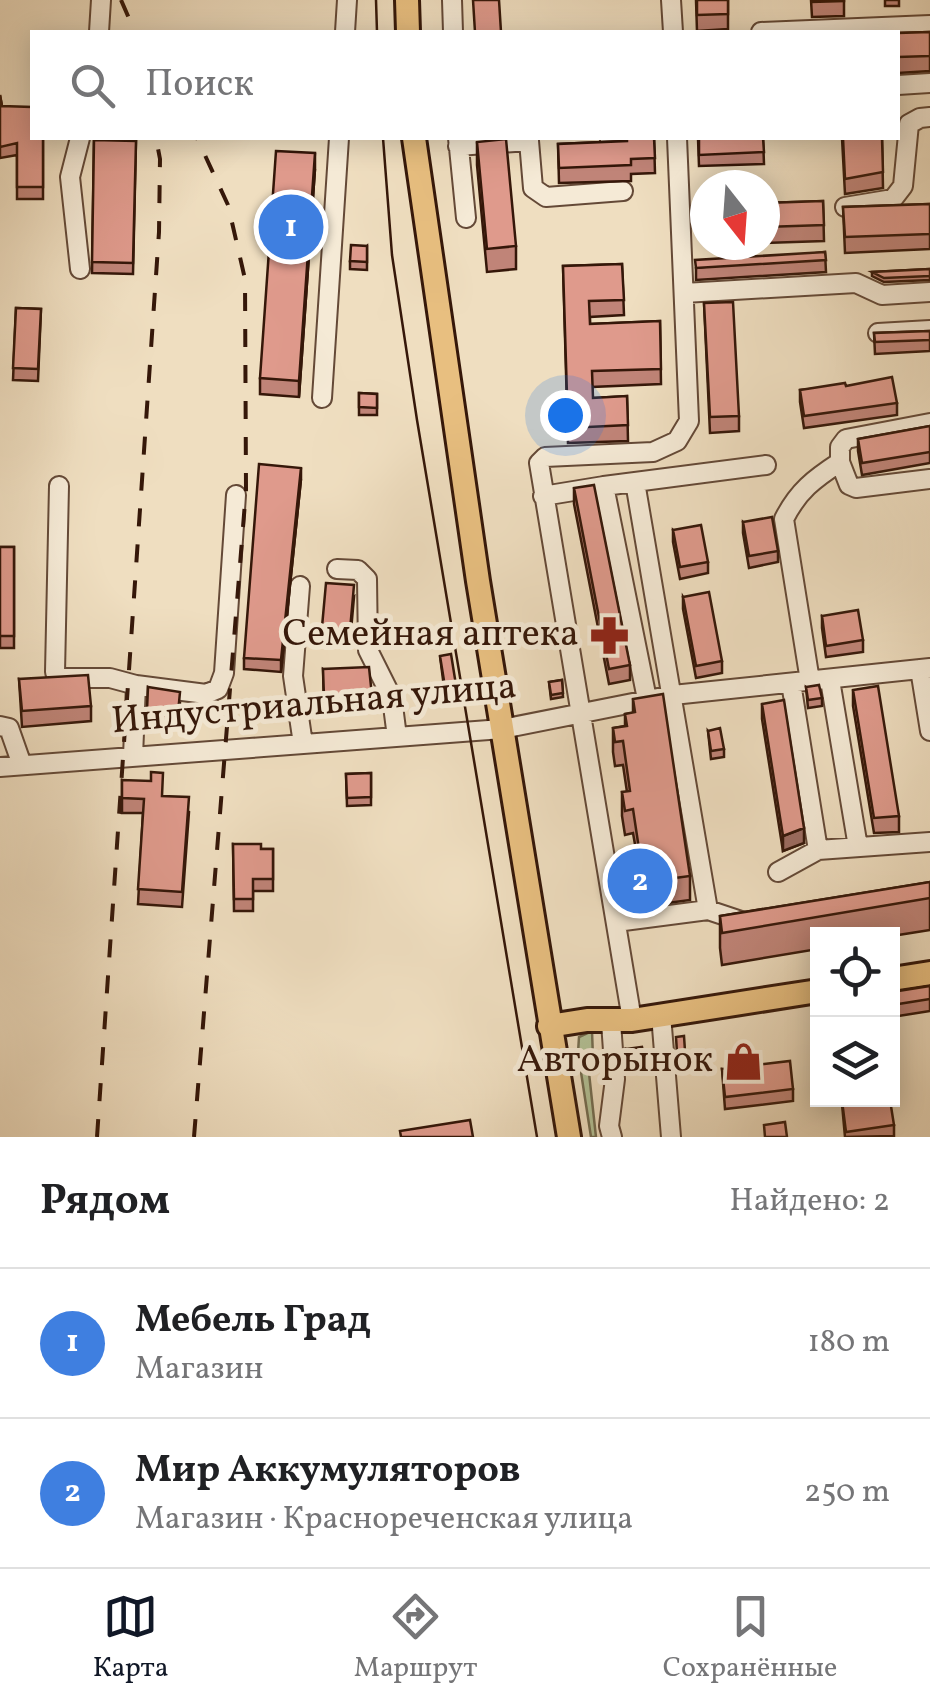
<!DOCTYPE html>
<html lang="ru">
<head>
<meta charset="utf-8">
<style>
  body { margin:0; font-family:Vollkorn,serif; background:#f2f2f2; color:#202124 }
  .controls { position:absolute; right:30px; bottom:30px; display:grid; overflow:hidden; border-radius:0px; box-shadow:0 5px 25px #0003 }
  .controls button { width:90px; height:90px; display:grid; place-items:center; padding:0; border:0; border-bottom:2px solid #e0e0e0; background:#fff; color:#202124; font:50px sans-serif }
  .compass { position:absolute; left:690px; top:170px; width:90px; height:90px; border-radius:50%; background:#fff; box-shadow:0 5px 25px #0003; rotate:163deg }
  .you { position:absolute; left:565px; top:415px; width:35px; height:35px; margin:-25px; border:8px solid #fff; border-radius:50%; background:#1a73e8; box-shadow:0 0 0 15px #1a73e833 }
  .badge { display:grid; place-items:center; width:65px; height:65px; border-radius:50%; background:#111827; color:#fff; font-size:32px; font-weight:700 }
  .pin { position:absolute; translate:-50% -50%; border:5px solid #fff; box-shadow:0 2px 10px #0006 }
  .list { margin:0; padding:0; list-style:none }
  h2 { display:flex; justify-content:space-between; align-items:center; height:130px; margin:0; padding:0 40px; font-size:42px }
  h2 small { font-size:32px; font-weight:400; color:#757577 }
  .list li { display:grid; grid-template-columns:65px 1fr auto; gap:30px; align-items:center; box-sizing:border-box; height:150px; padding:0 40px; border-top:2px solid #e0e0e0 }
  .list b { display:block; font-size:38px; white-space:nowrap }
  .list p { margin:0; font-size:32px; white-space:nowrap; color:#757577 }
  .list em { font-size:32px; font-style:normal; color:#757577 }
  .icon { flex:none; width:55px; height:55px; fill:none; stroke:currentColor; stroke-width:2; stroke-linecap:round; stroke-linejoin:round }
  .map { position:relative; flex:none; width:930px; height:1137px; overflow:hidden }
  .search { position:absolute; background:#fff; box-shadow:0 5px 25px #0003; left:30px; right:30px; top:30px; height:110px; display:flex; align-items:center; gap:25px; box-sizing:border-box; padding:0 35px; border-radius:0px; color:#757577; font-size:38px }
  .sheet { height:430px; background:#fff }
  nav { display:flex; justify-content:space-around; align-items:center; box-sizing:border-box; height:140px; border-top:2px solid #e0e0e0; background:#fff; font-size:28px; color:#757577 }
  nav a { display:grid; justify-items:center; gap:5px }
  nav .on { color:#111827 }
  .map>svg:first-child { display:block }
  .green { fill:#b3c297; stroke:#746c50; stroke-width:2.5 }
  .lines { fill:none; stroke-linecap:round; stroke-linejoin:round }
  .minor-casing { stroke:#644937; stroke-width:22 }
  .major-casing { stroke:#351709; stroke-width:28 }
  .minor { stroke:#f5ead6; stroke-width:18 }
  .major { stroke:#e8bf80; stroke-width:22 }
  .tram { stroke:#351709; stroke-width:2.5 }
  .rail { stroke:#351709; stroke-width:4; stroke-dasharray:18 18; stroke-linecap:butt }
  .wall { fill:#c08478; stroke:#351709; stroke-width:2.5 }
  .shaded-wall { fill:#9c6c62; stroke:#351709; stroke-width:2.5 }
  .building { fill:#df9a8c; stroke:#351709; stroke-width:2.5 }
  .labels { text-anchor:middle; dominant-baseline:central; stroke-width:10; stroke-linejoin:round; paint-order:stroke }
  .poi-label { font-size:38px; fill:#351709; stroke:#f5ead6; text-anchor:end }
  .street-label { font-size:38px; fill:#351709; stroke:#f5ead6 }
</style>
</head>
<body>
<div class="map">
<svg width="930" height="1137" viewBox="0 0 930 1137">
  <rect width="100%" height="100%" fill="#efdec0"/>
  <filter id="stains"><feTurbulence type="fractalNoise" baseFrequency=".002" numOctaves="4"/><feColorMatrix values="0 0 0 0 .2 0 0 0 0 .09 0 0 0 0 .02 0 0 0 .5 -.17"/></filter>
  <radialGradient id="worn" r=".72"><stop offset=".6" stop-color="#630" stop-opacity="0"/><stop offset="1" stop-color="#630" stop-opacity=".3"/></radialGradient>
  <!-- green -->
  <path class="green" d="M 592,1031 L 593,1058 L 589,1073 L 596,1137 L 591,1137 L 578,1053 L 579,1037 Z"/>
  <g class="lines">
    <defs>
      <path id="minor" d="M 452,0 L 453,32
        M 671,0 L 673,32
        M 99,32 L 101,0
        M 345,32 L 347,0
        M 761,32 L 930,25
        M 898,85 L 930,83
        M 80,138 L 70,177 L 80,269
        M 458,138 L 466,218
        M 610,138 L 610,141
        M 529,141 L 533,188 L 546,197 L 623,191
        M 458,146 L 529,141 L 529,138
        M 845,207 L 893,199 L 903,186 L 909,124 L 920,118 L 930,117
        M 684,293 L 856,283 L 882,295 L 930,292
        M 878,333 L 930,330
        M 322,398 L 339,138
        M 840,462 L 849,485 L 856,488 L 930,479
        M 635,482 L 708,910 L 747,923
        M 59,486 L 55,672 L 60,678 L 110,678 L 136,685
        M 604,486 L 766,465
        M 543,496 L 604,486 L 647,699
        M 337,569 L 358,570 L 367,579 L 368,650 L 392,698 L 397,737
        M 300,586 L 293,676 L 303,744
        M 920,669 L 930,731
        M 830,680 L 858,847
        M 810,681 L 784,519 C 798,491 814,479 840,462 L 840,447 L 846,439 L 930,423
        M 791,683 L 818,850
        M 0,726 L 9,728 L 22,765
        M 133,756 L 136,685 L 206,694 L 218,689 L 224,673 L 236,495
        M 0,767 L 502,729 L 673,695 L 930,668
        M 778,872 L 818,850 L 930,842
        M 616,922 L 708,910
        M 661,1015 L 671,1137
        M 632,1020 L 539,463 L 545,457 L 653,452 L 677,441 L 689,421 L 677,138
        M 611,1022 L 615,1079 L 609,1126 L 612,1137"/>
      <path id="major" d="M 407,0 L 408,32
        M 414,138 L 478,581 L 569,1137
        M 892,979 L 930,973
        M 549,1026 L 587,1020 L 632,1020 L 818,991"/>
    </defs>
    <!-- minor casing -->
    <use href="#minor" class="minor-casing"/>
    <!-- major casing -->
    <use href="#major" class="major-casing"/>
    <!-- minor -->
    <use href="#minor" class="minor"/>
    <!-- major -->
    <use href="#major" class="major"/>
    <!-- tram -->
    <path class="tram" d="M 376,0 L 377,32
      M 383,138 L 392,255 L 417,420 L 537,1137"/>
    <!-- rail -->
    <path class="rail" d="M 121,0 L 135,32
      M 97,1137 L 159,232 L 160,159 L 156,138
      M 194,1137 L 246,490 L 245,279 L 228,205 L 197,138"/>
  </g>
  <!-- wall -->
  <path class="wall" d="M 696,0 L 728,0 L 728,29 L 697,31 Z
    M 811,0 L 844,0 L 844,16 L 812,17 Z
    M 885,0 L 899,0 L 899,6 L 885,6 Z
    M 930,32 L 930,71 L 898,73 L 898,33 Z
    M 0,95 L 2,106 L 43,138 L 43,199 L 17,199 L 17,155 L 0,158 Z
    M 626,138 L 654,138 L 655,173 L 631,174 L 631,181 L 559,183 L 558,144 L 626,141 Z
    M 698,138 L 763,138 L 764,164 L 699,166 Z
    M 842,138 L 882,138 L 883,188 L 845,194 Z
    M 94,140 L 136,141 L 133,274 L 92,273 Z
    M 477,142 L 516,246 L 516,269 L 487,272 L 477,165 Z
    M 315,169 L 299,397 L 260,394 L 260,378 Z
    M 823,201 L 824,241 L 765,243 L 765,203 Z
    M 930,204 L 930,249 L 845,253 L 843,207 Z
    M 367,246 L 367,270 L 350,269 L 350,261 Z
    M 825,252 L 826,272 L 696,280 L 696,268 Z
    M 622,264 L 624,315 L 590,317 L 590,324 L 660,321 L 661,384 L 592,387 L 593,398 L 627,396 L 628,441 L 568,443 L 563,266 Z
    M 930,269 L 930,280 L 884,282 L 872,276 L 872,272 Z
    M 704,303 L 739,416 L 739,431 L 710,433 Z
    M 16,308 L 41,309 L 38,381 L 13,380 Z
    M 930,331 L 930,351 L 875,354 L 874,333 Z
    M 846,386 L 897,403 L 897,415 L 804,428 L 800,402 L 800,390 Z
    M 359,393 L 377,394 L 377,415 L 359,415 Z
    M 930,426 L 930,463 L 862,475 L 858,451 L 858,439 Z
    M 301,479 L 281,672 L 244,669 L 244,658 Z
    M 574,488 L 630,665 L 630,680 L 609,684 L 574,504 Z
    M 743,522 L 778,551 L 778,562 L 749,568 L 743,533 Z
    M 673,530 L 708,562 L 708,573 L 680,579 L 673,542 Z
    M 0,547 L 14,547 L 14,648 L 0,648 Z
    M 354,597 L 350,642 L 322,639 L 322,627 Z
    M 683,597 L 722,661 L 722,673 L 696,678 L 683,609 Z
    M 822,616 L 863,640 L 863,652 L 826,657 L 822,628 Z
    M 440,656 L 456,685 L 456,693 L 445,695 Z
    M 323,669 L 372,696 L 372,708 L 324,709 Z
    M 19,679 L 91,706 L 91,721 L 22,727 Z
    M 562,680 L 563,697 L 551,699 L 549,682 Z
    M 148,687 L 180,703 L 178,725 L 147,721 Z
    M 806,687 L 822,698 L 822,706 L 808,708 Z
    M 853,690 L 899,816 L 899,832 L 874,833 L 853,706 Z
    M 633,699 L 690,876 L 690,900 L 660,904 L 660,899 L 648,900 L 647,889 L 635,891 L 633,874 L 633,850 L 636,850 L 633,833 L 625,835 L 622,816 L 622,792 L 627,792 L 623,765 L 615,766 L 613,752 L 613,728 L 625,726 L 625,714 L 633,713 Z
    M 762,704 L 804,843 L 783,851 L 762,719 Z
    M 708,731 L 724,749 L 724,757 L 711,759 Z
    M 371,773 L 371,805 L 347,806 L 346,774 Z
    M 122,780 L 162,796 L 189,812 L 182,907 L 138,904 L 143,813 L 122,813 Z
    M 233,844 L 261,849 L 273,849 L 273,891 L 253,891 L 253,911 L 234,911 Z
    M 930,882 L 930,930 L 892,936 L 892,934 L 818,934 L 818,949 L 722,965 L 720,948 L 720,916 Z
    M 930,986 L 930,1011 L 892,1017 L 892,992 Z
    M 626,1049 L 644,1056 L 644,1060 L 628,1063 Z
    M 722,1069 L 793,1089 L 793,1101 L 725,1109 Z
    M 828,1100 L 844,1100 L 843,1101 L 894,1125 L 894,1136 L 845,1137 L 842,1104 L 829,1105 Z"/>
  <!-- shaded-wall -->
  <path class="shaded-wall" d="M 315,153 L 315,169 L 299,397 L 299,381 Z
    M 301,468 L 301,479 L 281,672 L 281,660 Z
    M 804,828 L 804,843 L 783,851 L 783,836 Z"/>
  <!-- building -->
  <path class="building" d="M 473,0 L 499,0 L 501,32 L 475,32 Z
    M 697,0 L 728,0 L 728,14 L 697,15 Z
    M 812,0 L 844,0 L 844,1 L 812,2 Z
    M 930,32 L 930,56 L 898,57 L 898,33 Z
    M 0,95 L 2,106 L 32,107 L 32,138 L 43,138 L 43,187 L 17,187 L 17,143 L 0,147 Z
    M 627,138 L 654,138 L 655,158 L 631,159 L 631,165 L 559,168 L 558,144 L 627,141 Z
    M 699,138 L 763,138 L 764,152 L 699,155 Z
    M 843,138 L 882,138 L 883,172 L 845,179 Z
    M 506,139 L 516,246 L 487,249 L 477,142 Z
    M 94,140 L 136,141 L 133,263 L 92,262 Z
    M 276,151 L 315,153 L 299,381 L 260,378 Z
    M 823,201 L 824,225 L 765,227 L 765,203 Z
    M 930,204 L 930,234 L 845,237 L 843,207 Z
    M 703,205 L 705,205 L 705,229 L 704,230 Z
    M 351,245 L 367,246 L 367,262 L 350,261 Z
    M 825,252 L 826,260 L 696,268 L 695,260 Z
    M 622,264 L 624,300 L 589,301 L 590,324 L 660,321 L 661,369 L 592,371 L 593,398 L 627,396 L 628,425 L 568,428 L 563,266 Z
    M 930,269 L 930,276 L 884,278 L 872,272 Z
    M 733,302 L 739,416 L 710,417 L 704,303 Z
    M 16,308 L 41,309 L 38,369 L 13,368 Z
    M 930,331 L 930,340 L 875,342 L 874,333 Z
    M 892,377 L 897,403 L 804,416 L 800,390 L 845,383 L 846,386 Z
    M 359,393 L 377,394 L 377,408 L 359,407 Z
    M 930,426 L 930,452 L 862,463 L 858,439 Z
    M 259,464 L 301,468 L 281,660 L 244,658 Z
    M 594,485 L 630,665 L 609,669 L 574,488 Z
    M 772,517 L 778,551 L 749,556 L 743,522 Z
    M 701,525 L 708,562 L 680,567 L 673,530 Z
    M 0,547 L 14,547 L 14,636 L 0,636 Z
    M 326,583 L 354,585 L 350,630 L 322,627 Z
    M 709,592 L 722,661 L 696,666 L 683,597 Z
    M 858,610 L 863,640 L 826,646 L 822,616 Z
    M 451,654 L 456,685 L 445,687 L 440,656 Z
    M 369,667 L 372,696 L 324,697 L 323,669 Z
    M 88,675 L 91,706 L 22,711 L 19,679 Z
    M 562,680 L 563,693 L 551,695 L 549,682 Z
    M 819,685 L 822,698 L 808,700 L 806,687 Z
    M 878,686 L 899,816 L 874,818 L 853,690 Z
    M 148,687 L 180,692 L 178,713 L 147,710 Z
    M 663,694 L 690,876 L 660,880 L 660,875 L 648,876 L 647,865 L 635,867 L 633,850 L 639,849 L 633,809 L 625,811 L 622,792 L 630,791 L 623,741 L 615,742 L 613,728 L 627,726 L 625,714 L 635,712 L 633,699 Z
    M 784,700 L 804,828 L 783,836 L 762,704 Z
    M 720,728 L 724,749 L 711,751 L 708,731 Z
    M 151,772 L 163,773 L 162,796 L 189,797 L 182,892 L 138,889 L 144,799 L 122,798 L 122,780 L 151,781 Z
    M 371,773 L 371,797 L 347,798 L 346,774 Z
    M 233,844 L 261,844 L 261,849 L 273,849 L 273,879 L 253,879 L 253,899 L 234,899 Z
    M 930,882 L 930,898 L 722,933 L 720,916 Z
    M 930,986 L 930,999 L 892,1005 L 892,992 Z
    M 684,1036 L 685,1051 L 677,1052 L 676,1037 Z
    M 642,1047 L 644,1056 L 628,1059 L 626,1049 Z
    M 790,1061 L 793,1089 L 725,1097 L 722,1069 Z
    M 854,1100 L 890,1100 L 894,1125 L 846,1132 L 842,1101 Z
    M 470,1120 L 473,1137 L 401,1137 L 400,1131 Z
    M 785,1122 L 787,1137 L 765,1137 L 764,1125 Z"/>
  <!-- icons -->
  <defs>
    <symbol id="pharmacy-bare" viewBox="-9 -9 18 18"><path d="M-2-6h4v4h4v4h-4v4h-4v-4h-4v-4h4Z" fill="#8f2418" stroke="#f5ead6" stroke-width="2.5" paint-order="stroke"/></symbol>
    <symbol id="shop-bare" viewBox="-9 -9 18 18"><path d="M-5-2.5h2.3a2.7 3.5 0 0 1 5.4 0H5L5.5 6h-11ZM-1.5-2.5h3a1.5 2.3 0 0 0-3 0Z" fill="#8f2418" stroke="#f5ead6" stroke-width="2.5" paint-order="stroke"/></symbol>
  </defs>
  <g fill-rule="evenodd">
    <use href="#pharmacy-bare" x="582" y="608" width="55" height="55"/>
    <use href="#shop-bare" x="716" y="1034" width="55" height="55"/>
  </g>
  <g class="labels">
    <!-- poi labels -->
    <g class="poi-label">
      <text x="579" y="635">Семейная аптека</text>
      <text x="713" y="1061">Авторынок</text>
    </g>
    <!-- street labels -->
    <g class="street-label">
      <text transform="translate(314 705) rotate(-5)">Индустриальная улица</text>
    </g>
  </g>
  <rect width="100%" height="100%" filter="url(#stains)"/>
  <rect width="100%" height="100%" fill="url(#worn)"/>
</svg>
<div class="controls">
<button><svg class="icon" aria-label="locate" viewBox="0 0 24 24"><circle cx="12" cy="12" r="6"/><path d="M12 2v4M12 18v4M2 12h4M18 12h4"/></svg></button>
<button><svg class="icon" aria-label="layers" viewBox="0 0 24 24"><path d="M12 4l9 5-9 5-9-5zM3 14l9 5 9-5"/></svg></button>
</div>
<svg class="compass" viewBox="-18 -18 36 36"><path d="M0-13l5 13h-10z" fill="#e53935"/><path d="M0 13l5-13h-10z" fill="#757577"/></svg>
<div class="you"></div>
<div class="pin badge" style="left:291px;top:227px;background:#3f7fe0">1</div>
<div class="pin badge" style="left:640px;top:881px;background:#3f7fe0">2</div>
<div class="search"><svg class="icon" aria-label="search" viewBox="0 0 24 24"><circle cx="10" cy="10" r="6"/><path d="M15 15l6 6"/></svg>Поиск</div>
</div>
<section class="sheet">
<h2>Рядом<small>Найдено: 2</small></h2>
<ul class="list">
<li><span class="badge" style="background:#3f7fe0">1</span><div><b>Мебель Град</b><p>Магазин</p></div><em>180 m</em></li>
<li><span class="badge" style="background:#3f7fe0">2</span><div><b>Мир Аккумуляторов</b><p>Магазин · Краснореченская улица</p></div><em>250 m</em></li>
</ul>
</section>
<nav>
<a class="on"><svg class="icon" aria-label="map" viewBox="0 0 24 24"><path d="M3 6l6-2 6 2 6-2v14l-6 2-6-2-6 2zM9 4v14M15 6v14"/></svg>Карта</a>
<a><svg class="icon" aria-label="directions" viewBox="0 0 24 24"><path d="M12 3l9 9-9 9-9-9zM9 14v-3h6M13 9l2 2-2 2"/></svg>Маршрут</a>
<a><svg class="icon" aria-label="saved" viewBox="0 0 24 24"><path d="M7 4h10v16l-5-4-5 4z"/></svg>Сохранённые</a>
</nav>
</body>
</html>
